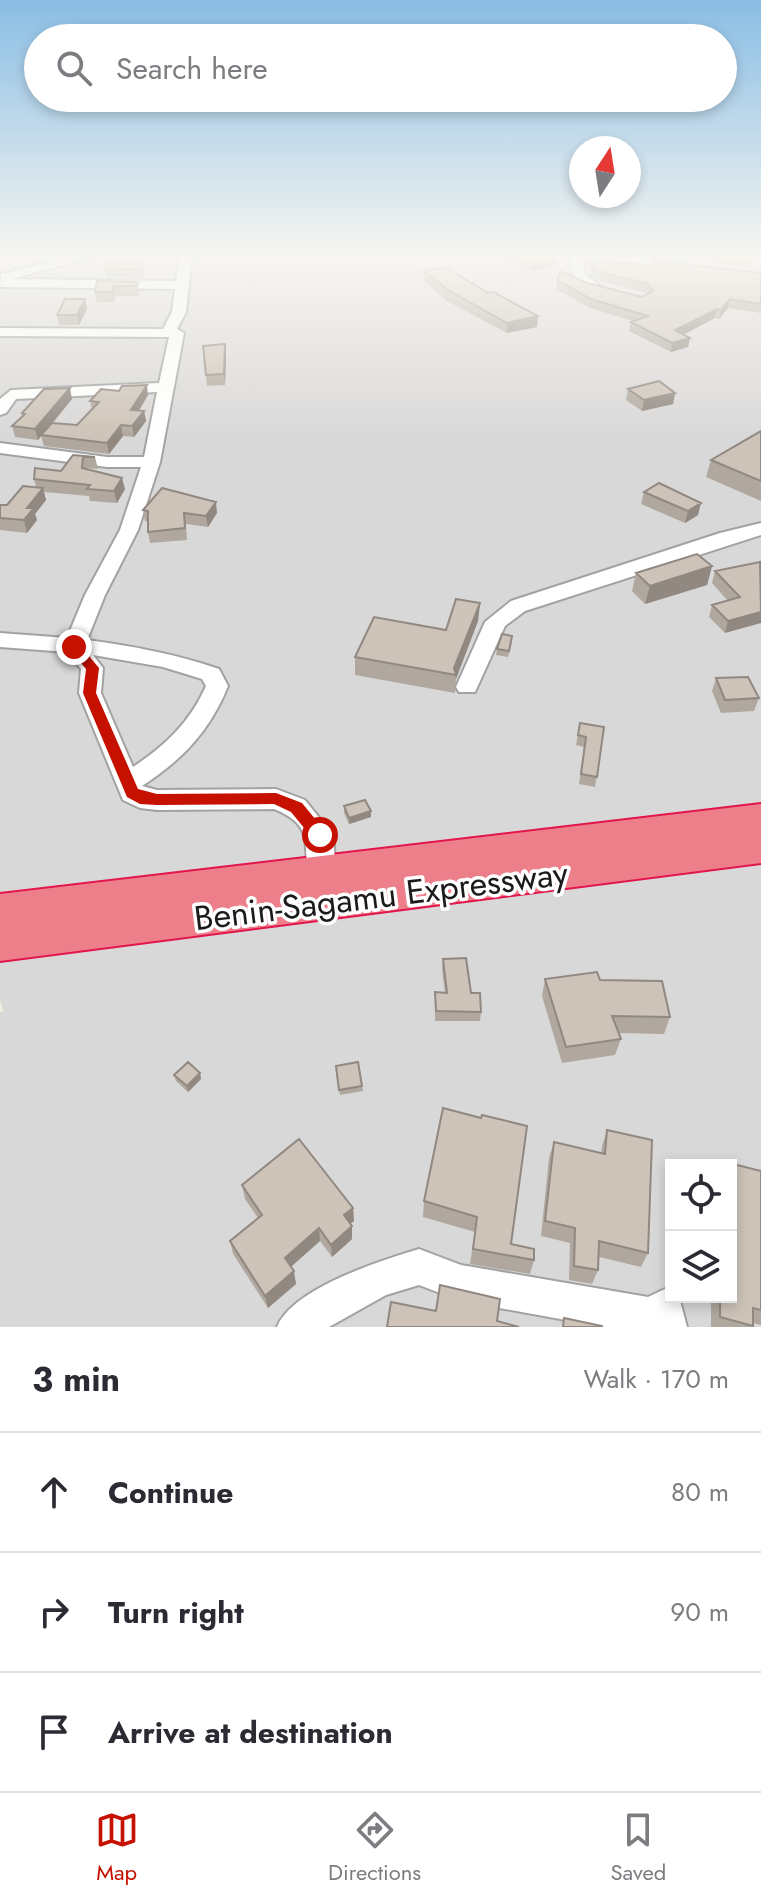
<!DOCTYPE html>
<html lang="en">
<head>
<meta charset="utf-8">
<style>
  body { margin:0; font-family:Jost,sans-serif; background:#f7f7f7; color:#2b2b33 }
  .controls { position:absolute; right:24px; bottom:24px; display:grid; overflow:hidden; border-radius:0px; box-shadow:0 4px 12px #0003 }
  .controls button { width:72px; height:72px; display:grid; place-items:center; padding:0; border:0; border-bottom:2px solid #e1e1e2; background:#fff; color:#2b2b33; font:40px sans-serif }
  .compass { position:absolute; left:569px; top:136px; width:72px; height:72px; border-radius:50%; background:#fff; box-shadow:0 4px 12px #0003; rotate:12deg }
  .stop { position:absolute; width:24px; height:24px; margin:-18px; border:6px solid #c61000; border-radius:50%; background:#fff }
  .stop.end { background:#c61000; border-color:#fff; box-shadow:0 2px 8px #0008 }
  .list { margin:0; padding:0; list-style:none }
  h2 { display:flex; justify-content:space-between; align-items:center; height:104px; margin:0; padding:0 32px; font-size:34px }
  h2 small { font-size:26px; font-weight:400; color:#7c7c81 }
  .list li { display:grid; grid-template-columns:52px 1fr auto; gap:24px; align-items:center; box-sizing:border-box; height:120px; padding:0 32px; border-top:2px solid #e1e1e2 }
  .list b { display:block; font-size:30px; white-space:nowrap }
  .list em { font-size:26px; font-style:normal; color:#7c7c81 }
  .icon { flex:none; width:44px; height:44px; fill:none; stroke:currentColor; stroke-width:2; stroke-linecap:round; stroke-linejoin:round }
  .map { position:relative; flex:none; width:761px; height:1327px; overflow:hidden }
  .search { position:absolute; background:#fff; box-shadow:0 4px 12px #0003; left:24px; right:24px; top:24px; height:88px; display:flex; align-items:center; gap:20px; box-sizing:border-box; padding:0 28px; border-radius:44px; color:#7c7c81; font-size:30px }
  .sheet { height:464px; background:#fff }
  nav { display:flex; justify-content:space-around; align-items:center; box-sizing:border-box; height:112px; border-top:2px solid #e1e1e2; background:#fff; font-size:22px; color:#7c7c81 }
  nav a { display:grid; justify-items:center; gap:4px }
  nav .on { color:#c61000 }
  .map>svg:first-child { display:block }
  .residential { fill:#d9d8d8; fill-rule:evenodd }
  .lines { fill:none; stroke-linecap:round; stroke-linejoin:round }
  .minor-casing { stroke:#a2a2a2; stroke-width:4 }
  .highway-casing { stroke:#e2164c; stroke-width:4 }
  .minor { fill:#fff; fill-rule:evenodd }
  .highway { fill:#ed7f8b; fill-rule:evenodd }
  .wall { fill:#b0a89e }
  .shaded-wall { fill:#908881 }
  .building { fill:#cdc3b8; stroke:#908881; stroke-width:2 }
  .route { fill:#c61000 }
  .labels { text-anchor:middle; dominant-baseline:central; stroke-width:7; stroke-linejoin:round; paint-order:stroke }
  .near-street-label { font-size:34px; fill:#1b1b1b; stroke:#fff }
</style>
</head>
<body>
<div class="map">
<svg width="761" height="1327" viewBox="0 0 761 1327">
  <rect width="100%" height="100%" fill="#eeeadf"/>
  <!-- residential -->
  <path class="residential" d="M 0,255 L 761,255 L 761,1327 L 0,1327 L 0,1012 L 4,1011 L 0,1000 ZM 671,1165 L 731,1165 L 731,1297 L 671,1297 Z"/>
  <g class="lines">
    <defs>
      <path id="minor" d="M 79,255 L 99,255 L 11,279 L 176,281 L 180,255 L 192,255 L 186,312 L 177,329 L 184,333 L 160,462 L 138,530 L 105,595 L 87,640 C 132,646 176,654 219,669 L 228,686 C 210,731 182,760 142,786 L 157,790 L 276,789 L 305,800 L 333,835 L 336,873 L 332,881 L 322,884 L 312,881 C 298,851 321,828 274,809 L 157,810 L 140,808 L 123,800 L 79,693 L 81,669 L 67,652 L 0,647 L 0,633 L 67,638 L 85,595 L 120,530 L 141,467 L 107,467 L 0,453 L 0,443 L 107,457 L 144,457 L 157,392 L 16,399 L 6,413 L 0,415 L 0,399 L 11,390 L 159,383 L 169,337 L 0,336 L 0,328 L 163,329 L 172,312 L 175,289 L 0,287 L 1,274 ZM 93,655 L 163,667 L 202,679 L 206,686 C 190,722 166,745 133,767 L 101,693 L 103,668 Z
        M 575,255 L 622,255 L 680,262 L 686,266 L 680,270 L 596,259 L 583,261 L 585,274 L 605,290 L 598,294 L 575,279 L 569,264 Z
        M 761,523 L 761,535 L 525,611 L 505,626 L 475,692 L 459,692 L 456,687 L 485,622 L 511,601 L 720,533 Z
        M 419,1249 L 461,1265 L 648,1297 L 665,1289 L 671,1292 L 671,1297 L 679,1297 L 687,1327 L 604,1327 L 461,1301 L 419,1285 L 386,1295 L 329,1327 L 277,1327 C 293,1288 380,1261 419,1249 Z"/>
      <path id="highway" d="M 761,804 L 761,863 L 0,961 L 0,894 Z"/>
    </defs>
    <!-- minor casing -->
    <use href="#minor" class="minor-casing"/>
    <!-- highway casing -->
    <use href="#highway" class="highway-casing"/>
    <!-- minor -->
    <use href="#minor" class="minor"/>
    <!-- highway -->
    <use href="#highway" class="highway"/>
  </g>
  <!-- wall -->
  <path class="wall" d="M 498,255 L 555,255 L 557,265 L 533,271 Z
    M 676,255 L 692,255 L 689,259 L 676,258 Z
    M 718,255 L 752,259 L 750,267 L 716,263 Z
    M 653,261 L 761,273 L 761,313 L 728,308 L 719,319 L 715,318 L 683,335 L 690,338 L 688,347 L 671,352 L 629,331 L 631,322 L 633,321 L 590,308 L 556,289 L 557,280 L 587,283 L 642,297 L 647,293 L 597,280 L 590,275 L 592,266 L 652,265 Z
    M 142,264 L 144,272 L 143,278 L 106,277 L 104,268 Z
    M 424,271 L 537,327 L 507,333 L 447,301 L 424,281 Z
    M 97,281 L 138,282 L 139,292 L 138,296 L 115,296 L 114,302 L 97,302 L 95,292 Z
    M 85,299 L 87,309 L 79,325 L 59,325 L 57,315 Z
    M 203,346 L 226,355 L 225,385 L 207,386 Z
    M 628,389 L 675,393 L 673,404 L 642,411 L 626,400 Z
    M 148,395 L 139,411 L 144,411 L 146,421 L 134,437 L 123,436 L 109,454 L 44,446 L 41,436 L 38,440 L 15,437 L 12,426 L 22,416 L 22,413 L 72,399 L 53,423 L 77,425 L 92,409 L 90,401 Z
    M 761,431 L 761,501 L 706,477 L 711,460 Z
    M 73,455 L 95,457 L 98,469 L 86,468 L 125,489 L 117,503 L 90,501 L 89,496 L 44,492 L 46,500 L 35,514 L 37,520 L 27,533 L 0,530 L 0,505 L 7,505 L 36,487 L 34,479 L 61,471 Z
    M 644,492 L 698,515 L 685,523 L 641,504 Z
    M 143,510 L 217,513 L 208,527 L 186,524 L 187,540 L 150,543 L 148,532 L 148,522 L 145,521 Z
    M 760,562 L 725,633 L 709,617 L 712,605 L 728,601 L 712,583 L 715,571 Z
    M 712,566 L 707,585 L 645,604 L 632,591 L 636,573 Z
    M 480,603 L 478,621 L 456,679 L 455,693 L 355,675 L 355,657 L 446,630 Z
    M 512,642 L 508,657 L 496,655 L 497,649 Z
    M 716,678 L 759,698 L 754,711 L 721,713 L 712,691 Z
    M 580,723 L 604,727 L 595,787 L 579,784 L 584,747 L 576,745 Z
    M 344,806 L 371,817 L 349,824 L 344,813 Z
    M 443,959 L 471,993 L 481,1012 L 480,1021 L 435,1021 L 435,992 L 445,993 L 442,969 Z
    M 545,979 L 600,980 L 670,1017 L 664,1034 L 618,1033 L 621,1039 L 615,1055 L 562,1063 L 542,996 Z
    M 336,1072 L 362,1086 L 363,1091 L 340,1095 Z
    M 200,1073 L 201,1079 L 188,1092 L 176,1081 L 174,1075 Z
    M 481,1118 L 511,1244 L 534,1260 L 530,1274 L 470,1264 L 475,1232 L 423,1217 L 424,1201 Z
    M 607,1130 L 648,1253 L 641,1267 L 599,1257 L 598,1270 L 592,1284 L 569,1280 L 570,1243 L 541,1236 L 549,1158 L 554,1142 L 601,1153 L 602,1146 Z
    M 733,1164 L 761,1171 L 761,1325 L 753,1323 L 752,1327 L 711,1327 L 711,1297 L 731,1297 L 731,1168 Z
    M 242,1185 L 353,1208 L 354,1221 L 350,1224 L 352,1226 L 352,1239 L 332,1257 L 320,1241 L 291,1267 L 296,1284 L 268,1308 L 233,1254 L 230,1241 L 258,1218 L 245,1199 Z"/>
  <!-- shaded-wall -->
  <path class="shaded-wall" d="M 558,257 L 557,265 L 533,271 L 534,263 Z
    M 85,299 L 87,309 L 79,325 L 77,315 Z
    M 730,299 L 728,308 L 719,319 L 721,310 Z
    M 717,309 L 715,318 L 673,340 L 675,330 Z
    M 538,316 L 537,327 L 507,333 L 507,323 Z
    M 690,338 L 688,347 L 671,352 L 672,343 Z
    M 225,344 L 226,355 L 225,385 L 224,374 Z
    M 147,385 L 148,395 L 133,420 L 131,410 Z
    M 70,388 L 72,399 L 38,440 L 35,429 Z
    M 675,393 L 673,404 L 642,411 L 644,400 Z
    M 144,411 L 146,421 L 134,437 L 132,426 Z
    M 121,425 L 123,436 L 109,454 L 107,443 Z
    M 122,478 L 125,489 L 117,503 L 114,491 Z
    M 43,488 L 46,500 L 35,514 L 37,520 L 27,533 L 24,520 L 27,508 Z
    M 216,502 L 217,513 L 208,527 L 206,516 Z
    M 701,503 L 698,515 L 685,523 L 688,511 Z
    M 712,566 L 707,585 L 645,604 L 650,586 Z
    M 480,603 L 478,621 L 456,679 L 454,668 Z
    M 761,612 L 761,623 L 725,633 L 728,621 Z
    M 371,811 L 371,817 L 349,824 L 349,818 Z
    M 200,1073 L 201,1079 L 188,1092 L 187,1086 Z
    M 353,1208 L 354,1221 L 345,1228 L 344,1215 Z
    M 352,1226 L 352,1239 L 332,1257 L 331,1245 Z
    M 319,1228 L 320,1241 L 287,1270 L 285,1258 Z
    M 294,1271 L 296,1284 L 268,1308 L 265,1296 Z"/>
  <!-- building -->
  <path class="building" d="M 515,255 L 555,255 L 558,257 L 534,263 Z
    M 718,255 L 752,255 L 752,259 Z
    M 596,261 L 653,265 L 653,261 L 761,273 L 761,304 L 730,299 L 721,310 L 717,309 L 675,330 L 690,338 L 672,343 L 631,322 L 648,316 L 591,299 L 557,280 L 561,271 L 587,283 L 642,297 L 653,291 L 648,284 L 599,272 L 592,266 L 595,266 Z
    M 105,264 L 142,264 L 141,269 L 104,268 Z
    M 445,267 L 488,293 L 493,292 L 538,316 L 507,323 L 448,290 L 424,271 Z
    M 97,281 L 138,282 L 137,286 L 113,286 L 112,292 L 95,292 Z
    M 65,299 L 85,299 L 77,315 L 57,315 Z
    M 225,344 L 224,374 L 206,375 L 203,346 Z
    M 659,381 L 675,393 L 644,400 L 628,389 Z
    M 147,385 L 131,410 L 144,411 L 132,426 L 121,425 L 107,443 L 41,435 L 52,423 L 77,425 L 99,402 L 90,401 L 101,389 L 119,391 L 122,386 Z
    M 70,388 L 35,429 L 12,426 L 25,414 L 22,413 L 44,389 Z
    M 761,431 L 761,481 L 711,460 Z
    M 73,455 L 95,457 L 83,457 L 82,468 L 122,478 L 114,491 L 87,489 L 90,485 L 34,479 L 35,468 L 61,471 Z
    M 659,483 L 701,503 L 688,511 L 644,492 Z
    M 23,486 L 43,488 L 27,508 L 34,508 L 24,520 L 0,518 L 0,505 L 7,505 Z
    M 162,488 L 216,502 L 206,516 L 184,513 L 185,528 L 148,532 L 148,511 L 143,510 Z
    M 697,554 L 712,566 L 650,586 L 636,573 Z
    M 760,562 L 761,612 L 728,621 L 712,605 L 740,597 L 715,571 Z
    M 456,599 L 480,603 L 454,668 L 456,675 L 355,657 L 374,617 L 446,630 Z
    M 502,634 L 512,636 L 509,651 L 497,649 Z
    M 748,677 L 759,698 L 725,700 L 716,678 Z
    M 580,723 L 604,727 L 597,777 L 581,774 L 586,737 L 578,735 Z
    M 365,800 L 371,811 L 349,818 L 344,806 Z
    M 466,958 L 471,993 L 480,993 L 481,1012 L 436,1011 L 435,992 L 447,993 L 443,959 Z
    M 597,972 L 600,980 L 662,981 L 670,1017 L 612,1016 L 621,1039 L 566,1047 L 545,979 Z
    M 188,1062 L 200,1073 L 187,1086 L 174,1075 Z
    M 358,1062 L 362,1086 L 339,1090 L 336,1066 Z
    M 443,1108 L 481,1118 L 482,1115 L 527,1126 L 511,1244 L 534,1249 L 534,1260 L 473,1249 L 477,1217 L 424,1201 Z
    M 607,1130 L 652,1140 L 648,1253 L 599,1241 L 598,1270 L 574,1266 L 575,1228 L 545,1221 L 554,1142 L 605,1154 Z
    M 299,1139 L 353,1208 L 344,1215 L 352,1226 L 331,1245 L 319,1228 L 285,1258 L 294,1271 L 265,1296 L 230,1241 L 262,1215 L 242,1185 Z
    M 733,1164 L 761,1171 L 761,1310 L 753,1308 L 753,1326 L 720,1317 L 720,1297 L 731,1297 L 731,1274 L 735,1275 Z
    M 440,1285 L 500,1299 L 497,1321 L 519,1327 L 387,1327 L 391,1302 L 436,1311 Z
    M 564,1318 L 602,1326 L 602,1327 L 563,1327 Z"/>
  <!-- sky -->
  <linearGradient id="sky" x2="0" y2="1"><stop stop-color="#89bde4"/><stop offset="0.58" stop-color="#f7f6f1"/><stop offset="1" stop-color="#f7f6f1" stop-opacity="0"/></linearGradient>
  <rect width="761" height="441" fill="url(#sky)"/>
  <!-- route -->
  <path class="route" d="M 74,643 L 79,644 L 99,668 L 96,693 L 138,789 L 157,794 L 276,793 L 302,803 L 325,831 L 325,840 L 314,840 L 291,812 L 274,804 L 157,805 L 140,804 L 127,797 L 83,693 L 86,669 L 68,647 Z"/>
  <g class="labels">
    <!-- near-street labels -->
    <g class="near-street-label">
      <text transform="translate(381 896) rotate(-7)">Benin-Sagamu Expressway</text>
    </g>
  </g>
</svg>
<div class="controls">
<button><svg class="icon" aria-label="locate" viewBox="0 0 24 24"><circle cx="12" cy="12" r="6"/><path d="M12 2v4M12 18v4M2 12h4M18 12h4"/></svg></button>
<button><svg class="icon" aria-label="layers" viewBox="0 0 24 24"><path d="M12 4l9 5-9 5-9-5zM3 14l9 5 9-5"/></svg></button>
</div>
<svg class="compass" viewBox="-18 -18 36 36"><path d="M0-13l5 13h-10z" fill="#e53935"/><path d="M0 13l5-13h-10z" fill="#7c7c81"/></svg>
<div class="stop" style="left:320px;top:835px"></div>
<div class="stop end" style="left:74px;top:647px"></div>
<div class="search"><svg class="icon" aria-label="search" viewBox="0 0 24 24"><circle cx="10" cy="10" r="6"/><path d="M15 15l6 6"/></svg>Search here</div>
</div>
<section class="sheet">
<h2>3 min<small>Walk · 170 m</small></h2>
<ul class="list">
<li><svg class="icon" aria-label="ahead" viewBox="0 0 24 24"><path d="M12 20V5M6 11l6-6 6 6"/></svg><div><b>Continue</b></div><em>80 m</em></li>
<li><svg class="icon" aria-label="right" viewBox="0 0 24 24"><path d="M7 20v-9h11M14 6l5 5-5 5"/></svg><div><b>Turn right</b></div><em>90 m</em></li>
<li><svg class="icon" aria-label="arrive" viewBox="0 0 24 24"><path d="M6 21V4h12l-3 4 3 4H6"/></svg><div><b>Arrive at destination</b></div></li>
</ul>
</section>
<nav>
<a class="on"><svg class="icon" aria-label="map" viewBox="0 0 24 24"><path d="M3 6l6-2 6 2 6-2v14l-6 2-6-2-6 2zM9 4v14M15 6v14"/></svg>Map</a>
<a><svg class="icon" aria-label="directions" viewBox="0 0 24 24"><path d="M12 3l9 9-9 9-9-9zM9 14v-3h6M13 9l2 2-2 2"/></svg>Directions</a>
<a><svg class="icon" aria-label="saved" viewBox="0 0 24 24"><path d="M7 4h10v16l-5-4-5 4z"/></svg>Saved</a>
</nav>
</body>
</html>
